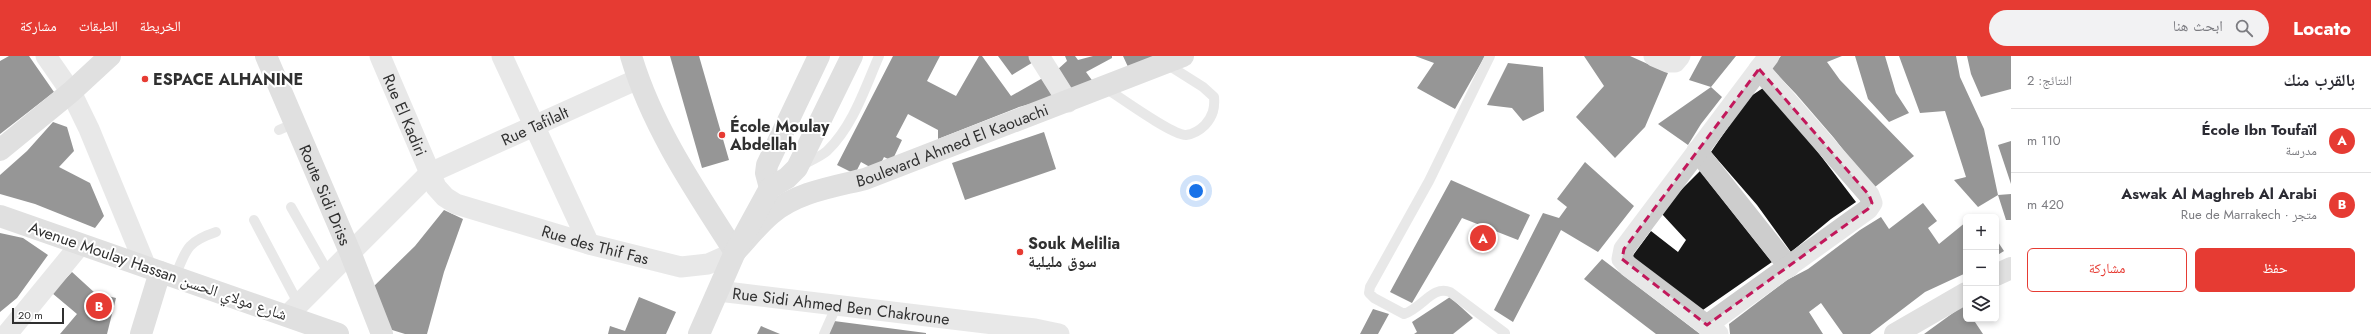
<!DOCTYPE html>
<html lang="ar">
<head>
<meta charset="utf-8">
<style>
  body { margin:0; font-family:Jost,"Noto Naskh Arabic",sans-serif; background:#f2f2f3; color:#2b2b33; direction:rtl }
  .controls { position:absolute; right:12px; bottom:12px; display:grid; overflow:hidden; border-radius:6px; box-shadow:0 2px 6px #0003 }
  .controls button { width:36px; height:36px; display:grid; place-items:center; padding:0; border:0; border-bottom:1px solid #e1e1e2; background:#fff; color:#2b2b33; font:20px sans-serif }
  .scale { position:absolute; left:12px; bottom:10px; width:52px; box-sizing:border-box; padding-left:4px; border:2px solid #303030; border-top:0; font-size:11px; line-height:14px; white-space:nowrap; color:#303030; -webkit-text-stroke:3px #fff; paint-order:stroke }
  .you { position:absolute; left:1196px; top:135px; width:14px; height:14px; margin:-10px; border:3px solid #fff; border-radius:50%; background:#1a73e8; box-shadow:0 0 0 6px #1a73e833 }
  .badge { display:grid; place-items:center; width:26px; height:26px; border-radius:50%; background:#e63b33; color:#fff; font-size:13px; font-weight:700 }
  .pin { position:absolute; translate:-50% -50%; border:2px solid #fff; box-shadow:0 1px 4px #0006 }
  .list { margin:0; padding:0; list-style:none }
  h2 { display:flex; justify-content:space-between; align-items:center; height:52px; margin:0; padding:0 16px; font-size:17px }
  h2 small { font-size:13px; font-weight:400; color:#7c7c81 }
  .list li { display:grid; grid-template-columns:26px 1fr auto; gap:12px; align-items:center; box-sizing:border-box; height:64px; padding:0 16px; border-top:1px solid #e1e1e2 }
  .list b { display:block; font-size:15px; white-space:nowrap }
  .list p { margin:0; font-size:13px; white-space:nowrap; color:#7c7c81 }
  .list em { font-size:13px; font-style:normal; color:#7c7c81 }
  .actions { display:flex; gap:8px; padding:12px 16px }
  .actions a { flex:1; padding:9px 0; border:1px solid #e63b33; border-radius:6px; text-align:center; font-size:14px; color:#e63b33 }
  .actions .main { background:#e63b33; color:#fff }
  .icon { flex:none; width:22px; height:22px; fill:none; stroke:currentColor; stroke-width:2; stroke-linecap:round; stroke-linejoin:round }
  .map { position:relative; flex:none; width:2011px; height:278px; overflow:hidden; direction:ltr }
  header { display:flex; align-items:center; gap:24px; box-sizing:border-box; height:56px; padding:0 20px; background:#e63b33; color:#fff }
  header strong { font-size:19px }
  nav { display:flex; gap:22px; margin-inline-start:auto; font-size:14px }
  .search { width:280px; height:36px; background:#f2f2f3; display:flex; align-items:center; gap:10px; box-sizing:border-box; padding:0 14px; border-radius:22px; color:#7c7c81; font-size:15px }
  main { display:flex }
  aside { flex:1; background:#fff }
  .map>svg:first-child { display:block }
  .building { fill:#171717 }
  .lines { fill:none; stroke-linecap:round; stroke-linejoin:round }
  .lane { stroke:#cdcdcd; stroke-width:10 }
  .street { stroke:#cdcdcd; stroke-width:21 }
  .secondary { stroke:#bababa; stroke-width:22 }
  .marked { fill:none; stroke:#c2185b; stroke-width:3; stroke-dasharray:8 5; stroke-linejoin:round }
  .poi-dot { fill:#e63b33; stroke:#fff; stroke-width:1.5 }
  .labels { text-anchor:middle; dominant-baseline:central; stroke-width:4; stroke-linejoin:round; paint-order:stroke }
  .poi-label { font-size:16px; font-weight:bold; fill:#303030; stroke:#fff; text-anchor:start }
  .street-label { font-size:16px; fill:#303030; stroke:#fff }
</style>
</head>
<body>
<header>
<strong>Locato</strong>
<div class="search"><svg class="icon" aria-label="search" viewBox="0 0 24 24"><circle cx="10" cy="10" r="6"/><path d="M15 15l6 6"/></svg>ابحث هنا</div>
<nav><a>الخريطة</a><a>الطبقات</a><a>مشاركة</a></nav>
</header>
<main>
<aside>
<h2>بالقرب منك<small>النتائج: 2</small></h2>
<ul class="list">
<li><span class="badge">A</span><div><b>École Ibn Toufaïl</b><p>مدرسة</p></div><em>110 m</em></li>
<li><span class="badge">B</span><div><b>Aswak Al Maghreb Al Arabi</b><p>متجر · Rue de Marrakech</p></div><em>420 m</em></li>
</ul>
<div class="actions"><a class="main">حفظ</a><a>مشاركة</a></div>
</aside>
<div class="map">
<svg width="2011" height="278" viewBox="0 0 2011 278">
  <rect width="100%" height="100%" fill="#fff"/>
  <!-- building -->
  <path class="building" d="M 9,0 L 29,0 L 54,36 L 0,78 L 0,5 Z
    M 670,0 L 699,0 L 729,104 L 702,112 Z
    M 893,0 L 940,0 L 927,25 L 956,40 L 979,0 L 982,0 L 1011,40 L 1048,19 L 1059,40 L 1019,51 L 938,83 L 938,74 L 908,58 L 896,81 L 902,84 L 892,105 L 884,101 L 877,115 L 861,106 L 855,118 L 837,109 Z
    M 998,0 L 1032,0 L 1035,5 L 1012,19 Z
    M 1065,0 L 1075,0 L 1078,4 L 1093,0 L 1112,0 L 1112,2 L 1086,16 L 1094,27 L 1071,37 L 1057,14 L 1067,5 Z
    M 1123,0 L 1161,0 L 1129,13 Z
    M 1415,0 L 1485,0 L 1455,53 L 1417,32 L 1434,7 Z
    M 1584,0 L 1630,0 L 1668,17 L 1645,71 L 1615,102 L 1576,61 L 1604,30 Z
    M 1702,0 L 1736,0 L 1711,31 L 1689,24 Z
    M 1781,0 L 1842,0 L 1827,6 L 1840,24 L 1914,100 L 1875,131 L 1861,117 L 1834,82 L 1796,38 L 1771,12 Z
    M 1855,0 L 1885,0 L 1896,37 L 1909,57 L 1889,66 L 1868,43 Z
    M 1899,0 L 1956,0 L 1960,21 L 1984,73 L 1998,139 L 2011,138 L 2011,164 L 2006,164 L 1998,139 L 1978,151 L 1954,124 L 1966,121 L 1945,55 L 1920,57 Z
    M 1967,0 L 2011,0 L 2011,33 L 1981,41 L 1971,18 Z
    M 1508,7 L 1543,11 L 1544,55 L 1523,65 L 1512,52 L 1487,49 Z
    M 1711,31 L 1722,41 L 1701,68 L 1688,89 L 1658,68 Z
    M 1763,32 L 1795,66 L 1856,146 L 1831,163 L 1791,196 L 1757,149 L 1711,96 L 1748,42 Z
    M 53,66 L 67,71 L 74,95 L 59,111 L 90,127 L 104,160 L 95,172 L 35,148 L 0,138 L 0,119 L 27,95 Z
    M 1044,76 L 1056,113 L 965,144 L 952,107 Z
    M 2011,85 L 2011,128 L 1998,89 Z
    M 1585,106 L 1634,150 L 1598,196 L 1561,174 L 1513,266 L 1494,254 L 1543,157 L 1559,162 L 1567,151 L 1557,143 Z
    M 1700,115 L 1772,206 L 1700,256 L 1631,202 L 1651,175 L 1678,196 L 1686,184 L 1662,158 L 1677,138 Z
    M 1451,124 L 1530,159 L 1518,184 L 1462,162 L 1412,247 L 1390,236 Z
    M 1923,147 L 1937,165 L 1928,172 L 1939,188 L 1966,166 L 1966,217 L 1925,236 L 1870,278 L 1843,278 L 1821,247 L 1809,256 L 1823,278 L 1730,278 L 1729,268 L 1787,224 L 1808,213 L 1860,174 L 1881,161 L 1889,173 Z
    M 444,154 L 463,163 L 444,216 L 427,278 L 405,278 L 389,273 L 370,234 L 415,190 Z
    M 0,177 L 23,182 L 48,199 L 17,242 L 0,256 Z
    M 1996,183 L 2004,195 L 1996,200 Z
    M 1602,203 L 1700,278 L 1656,278 L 1584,223 Z
    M 72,216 L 95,237 L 116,242 L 107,278 L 60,278 L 77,258 L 52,237 Z
    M 639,241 L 676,256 L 666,278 L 608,278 L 610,270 L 625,275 Z
    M 1450,241 L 1473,262 L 1453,278 L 1414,278 L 1417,276 L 1412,266 Z
    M 1964,249 L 1966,263 L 1973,263 L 1983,278 L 1924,278 Z
    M 1373,253 L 1389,258 L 1378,278 L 1360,278 Z
    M 834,265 L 926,277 L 926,278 L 829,278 Z
    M 761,270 L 780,278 L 757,278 Z"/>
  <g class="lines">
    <!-- lane -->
    <path class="lane" d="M 1490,0 L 1429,125 L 1370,231 L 1369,237 L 1374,242 L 1404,258 C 1422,252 1433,229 1450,236 L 1505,277
      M 1104,31 C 1118,40 1173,80 1186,79 C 1194,78 1200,74 1205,69 C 1213,60 1215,52 1214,41 L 1203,31 L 1165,7
      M 279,74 L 295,67
      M 802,109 C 810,105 820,101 827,95 C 853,70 865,32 879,0
      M 291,151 L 329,218
      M 254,164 L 298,247
      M 175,221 C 186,194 186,186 216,176
      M 824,278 L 836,251"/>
    <!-- street -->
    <g class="street">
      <path d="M 46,0 L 71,36 L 89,73 L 146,211"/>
      <path id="s1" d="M 380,0 L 436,131 L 445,141 L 456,148 L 589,188 L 681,211 L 708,208 L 735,196"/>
      <path d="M 502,0 L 589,188"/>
      <path d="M 1039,0 L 1068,46"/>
      <path d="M 1654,0 L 1668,6 L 1675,6 L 1680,0"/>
      <path d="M 1697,95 L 1789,211"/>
      <path id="s2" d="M 718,235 L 1035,273 L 1059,278"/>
      <path id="s3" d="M 287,260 L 430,117 L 638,23"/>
      <path d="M 1707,269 L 1868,153 L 1872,147 L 1869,139 L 1759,13"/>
      <path d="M 7,278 L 80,189"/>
      <path d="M 1718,278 L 1628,210 L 1622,203 L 1624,193 L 1769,0"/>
    </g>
    <!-- secondary -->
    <g class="secondary">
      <path id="s4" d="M 266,0 L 350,196 L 382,278"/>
      <path d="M 631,0 C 652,71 695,134 735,196"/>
      <path d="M 0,94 L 71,36 L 110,0"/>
      <path d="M 770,132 L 766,117 L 767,109 L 819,0"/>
      <path d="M 0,160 L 338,278"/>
      <path id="s5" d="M 735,196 C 747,183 758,169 771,158 C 797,136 833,131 865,123 L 1183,0"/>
      <path d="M 1996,219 L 2011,212"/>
      <path d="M 141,278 L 160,216"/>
      <path d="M 699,278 L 735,196 L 770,132 L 787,122 L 797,112 L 852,0"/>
      <path d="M 1895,278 L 1966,237"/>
    </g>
  </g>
  <!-- marked area -->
  <path d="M0 0H2011V278H0ZM 1759,13 L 1869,139 L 1872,147 L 1868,153 L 1707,269 L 1622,203 L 1624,193 Z" fill="#fff" fill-opacity=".55" fill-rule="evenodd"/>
  <path class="marked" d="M 1759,13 L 1869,139 L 1872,147 L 1868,153 L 1707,269 L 1622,203 L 1624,193 Z"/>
  <!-- markers -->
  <g class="poi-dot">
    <circle cx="145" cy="23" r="4"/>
    <circle cx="722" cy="79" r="4"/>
    <circle cx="1020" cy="196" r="4"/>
  </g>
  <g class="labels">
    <!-- poi labels -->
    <g class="poi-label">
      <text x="153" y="23">ESPACE ALHANINE</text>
      <text x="730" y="70">École Moulay<tspan x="730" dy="18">Abdellah</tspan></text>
      <text x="1028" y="187">Souk Melilia<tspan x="1028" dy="18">سوق مليلية</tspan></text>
    </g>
    <!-- street labels -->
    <g class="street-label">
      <text stroke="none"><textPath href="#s1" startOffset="64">Rue El Kadiri</textPath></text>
      <text stroke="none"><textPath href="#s3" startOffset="317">Rue Tafilalt</textPath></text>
      <text stroke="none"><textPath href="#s5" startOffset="247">Boulevard Ahmed El Kaouachi</textPath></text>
      <text stroke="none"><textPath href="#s4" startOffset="151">Route Sidi Driss</textPath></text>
      <text stroke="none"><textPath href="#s1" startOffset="314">Rue des Thif Fas</textPath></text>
      <text transform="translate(158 215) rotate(19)">Avenue Moulay Hassan شارع مولاي الحسن</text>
      <text stroke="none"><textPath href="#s2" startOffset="124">Rue Sidi Ahmed Ben Chakroune</textPath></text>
    </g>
  </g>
</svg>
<div class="controls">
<button>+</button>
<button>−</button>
<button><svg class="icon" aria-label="layers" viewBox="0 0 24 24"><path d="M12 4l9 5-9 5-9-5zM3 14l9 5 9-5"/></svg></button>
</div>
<div class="scale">20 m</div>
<div class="you"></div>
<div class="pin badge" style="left:1483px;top:182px">A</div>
<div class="pin badge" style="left:99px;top:250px">B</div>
</div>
</main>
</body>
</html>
